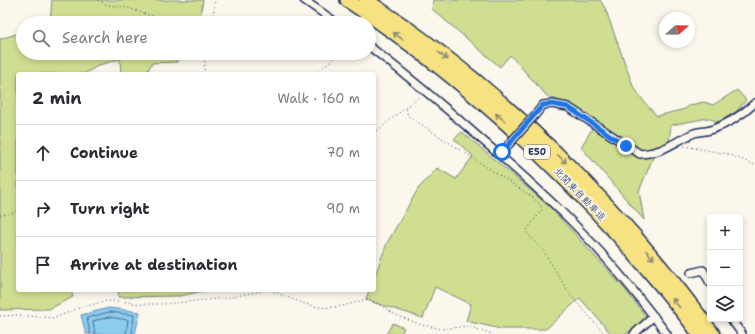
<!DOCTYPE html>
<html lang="en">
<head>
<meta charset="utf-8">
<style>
  body { margin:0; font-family:"Shantell Sans","Klee One",sans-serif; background:#f7f7f7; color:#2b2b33 }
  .controls { position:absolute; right:12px; bottom:12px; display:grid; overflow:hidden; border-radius:4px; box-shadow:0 2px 6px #0003 }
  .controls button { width:36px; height:36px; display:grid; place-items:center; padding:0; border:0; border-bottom:1px solid #e1e1e2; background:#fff; color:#2b2b33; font:20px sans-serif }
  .compass { position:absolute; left:659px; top:12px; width:36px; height:36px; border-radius:50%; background:#fff; box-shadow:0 2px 6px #0003; rotate:70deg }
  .stop { position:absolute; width:12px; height:12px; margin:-9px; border:3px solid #1a73e8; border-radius:50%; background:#fff }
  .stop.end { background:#1a73e8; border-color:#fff; box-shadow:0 1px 4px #0008 }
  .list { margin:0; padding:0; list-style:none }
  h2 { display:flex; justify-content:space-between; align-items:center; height:52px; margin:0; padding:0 16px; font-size:17px }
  h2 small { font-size:13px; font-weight:400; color:#7c7c81 }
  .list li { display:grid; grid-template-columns:26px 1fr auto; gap:12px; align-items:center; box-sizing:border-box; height:56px; padding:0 16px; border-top:1px solid #e1e1e2 }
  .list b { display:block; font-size:15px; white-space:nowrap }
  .list em { font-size:13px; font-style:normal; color:#7c7c81 }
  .icon { flex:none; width:22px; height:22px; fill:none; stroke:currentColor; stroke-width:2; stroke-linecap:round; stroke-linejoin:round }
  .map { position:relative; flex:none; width:755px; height:334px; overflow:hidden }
  .search { position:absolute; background:#fff; box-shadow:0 2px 6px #0003; left:16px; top:16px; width:360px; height:44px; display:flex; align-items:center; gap:10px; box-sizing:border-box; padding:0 14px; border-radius:22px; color:#7c7c81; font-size:15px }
  .panel { position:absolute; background:#fff; box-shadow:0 2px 6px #0003; left:16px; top:72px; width:360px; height:220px; border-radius:4px }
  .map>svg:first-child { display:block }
  .green { fill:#d0de91; stroke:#768678 }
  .water { fill:#8ccced; stroke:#5f8db4 }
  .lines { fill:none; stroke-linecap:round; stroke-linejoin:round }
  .shore { stroke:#486e97; stroke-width:1 }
  .street-casing { stroke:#1b2f5e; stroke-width:10 }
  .highway-casing { stroke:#1b2f5e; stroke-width:16 }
  .path { stroke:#1b2f5e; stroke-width:1; stroke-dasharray:1 3; stroke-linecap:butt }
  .street { stroke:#fbf7ec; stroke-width:7 }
  .highway { stroke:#f7e281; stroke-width:13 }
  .street-bridge-casing { stroke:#1b2f5e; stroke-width:10; stroke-linecap:butt }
  .street-bridge { stroke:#fbf7ec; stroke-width:7 }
  .oneway { stroke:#898870 }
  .route { stroke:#1a73e8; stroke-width:5 }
  .labels { text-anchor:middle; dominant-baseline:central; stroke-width:3; stroke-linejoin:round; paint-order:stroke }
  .shield { fill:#fbf7ec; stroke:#5e6b89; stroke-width:1 }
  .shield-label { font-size:9px; font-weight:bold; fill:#1b2f5e }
  .street-label { font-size:10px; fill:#1b2f5e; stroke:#fbf7ec }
</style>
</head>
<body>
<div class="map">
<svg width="755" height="334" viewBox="0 0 755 334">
  <rect width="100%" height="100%" fill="#fbf7ec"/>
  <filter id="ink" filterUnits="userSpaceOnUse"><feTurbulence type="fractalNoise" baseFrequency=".025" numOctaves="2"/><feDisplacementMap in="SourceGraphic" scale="8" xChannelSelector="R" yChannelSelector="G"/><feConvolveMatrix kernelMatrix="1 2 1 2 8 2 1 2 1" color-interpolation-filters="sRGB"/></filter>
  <g filter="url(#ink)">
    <!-- green -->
    <path class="green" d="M 52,0 L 203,0 L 199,23 L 50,23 Z
      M 433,0 L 600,0 L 605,8 L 633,86 L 645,103 L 657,116 L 685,109 L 690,105 L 704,102 L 713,105 L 737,90 L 746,100 L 737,111 L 718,122 L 708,118 L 671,125 L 669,142 L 657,148 L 639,191 L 644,220 L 581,147 L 596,122 L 570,105 L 547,96 L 510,55 L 500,67 L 432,9 Z
      M 23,32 L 23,53 L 178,53 L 177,62 L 152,63 L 146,74 L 121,74 L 120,59 L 99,65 L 84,74 L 18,74 L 18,290 L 71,290 L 73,297 L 49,309 L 0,310 L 0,39 Z
      M 462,132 L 549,206 L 623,287 L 648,319 L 626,334 L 611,334 L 580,298 L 546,329 L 501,329 L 466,321 L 471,304 L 435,287 L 423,318 L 366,300 L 369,290 L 374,290 L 374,278 L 387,243 L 418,189 L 437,168 L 456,179 L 473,156 L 454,139 Z
      M 119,290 L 207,290 L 180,296 L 118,297 Z
      M 393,323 L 404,328 L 401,334 L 386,334 Z"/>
    <!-- water -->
    <path class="water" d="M 109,308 L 140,312 L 135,334 L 86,334 L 81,315 Z"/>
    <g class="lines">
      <!-- shore -->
      <path class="shore" d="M 90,334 L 87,318 L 109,312 L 134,315 L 132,334
        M 95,334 L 93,321 L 109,317 L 128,320 L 126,334"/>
      <defs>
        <path id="street" d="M 304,0 L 337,23
          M 369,46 C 408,76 445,107 481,139 C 509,163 536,187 562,212 C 601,250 635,291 667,334
          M 535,115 L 543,105 L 552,104 L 568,107 L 640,154 C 663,153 672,143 692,134 C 697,131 704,132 710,130 C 727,125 742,115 755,103
          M 691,273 L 703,270 L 710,283
          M 731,319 L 742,334
          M 634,334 L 654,316"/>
        <path id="highway" d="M 347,0 C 449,68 541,149 622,240 C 649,271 675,301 699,334
          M 366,0 C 499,86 620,206 713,334"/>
      </defs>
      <!-- street casing -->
      <use href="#street" class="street-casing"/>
      <!-- highway casing -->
      <use href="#highway" class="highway-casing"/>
      <!-- path -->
      <path class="path" d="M 98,0 L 108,5 L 128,8 L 158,18 L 171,19 L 189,17 L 212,20
        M 212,23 L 215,0
        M 204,74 L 205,53
        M 314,74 L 341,53
        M 406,109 L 408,116 L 531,196 L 540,204 L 542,210 L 527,230 L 527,233 L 544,252 L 571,296 L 605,334
        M 374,133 L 420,96
        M 684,146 L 728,154 L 755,165
        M 0,215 L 10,214 L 18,211
        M 270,290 C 291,298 312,310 335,307 C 346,306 357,302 368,298 L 398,316 L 422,325 L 442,329 L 468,326 L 493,334
        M 0,316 L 17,315 L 55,318 L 81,307 L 107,301 L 121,301 L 140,304 L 164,304 L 226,298 L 266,290"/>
      <!-- street -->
      <use href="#street" class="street"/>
      <!-- highway -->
      <use href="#highway" class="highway"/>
      <defs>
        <path id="street-bridge" d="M 502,152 L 535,115"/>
      </defs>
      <!-- street-bridge casing -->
      <use href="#street-bridge" class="street-bridge-casing"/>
      <!-- street-bridge -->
      <use href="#street-bridge" class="street-bridge"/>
    </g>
    <!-- one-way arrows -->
    <defs><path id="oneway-shaft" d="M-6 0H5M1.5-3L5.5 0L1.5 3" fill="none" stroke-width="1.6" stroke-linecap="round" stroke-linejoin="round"/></defs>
    <g class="oneway">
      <use href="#oneway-shaft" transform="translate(398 36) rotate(-143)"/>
      <use href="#oneway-shaft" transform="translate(443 56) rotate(39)"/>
      <use href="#oneway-shaft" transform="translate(500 117) rotate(-140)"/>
      <use href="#oneway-shaft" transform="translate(562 159) rotate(44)"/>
      <use href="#oneway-shaft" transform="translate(650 255) rotate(48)"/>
      <use href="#oneway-shaft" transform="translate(676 303) rotate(-129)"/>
    </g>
  </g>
  <g class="lines" filter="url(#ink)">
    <!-- route -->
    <path class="route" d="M 502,152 L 543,105 L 552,104 L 568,107 L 626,146"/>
  </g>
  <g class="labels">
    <!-- shield labels -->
    <rect class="shield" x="524" y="145" width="26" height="14" rx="3"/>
    <g class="shield-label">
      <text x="537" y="152">E50</text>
    </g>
    <!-- street labels -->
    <g class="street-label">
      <text transform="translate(580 194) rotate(46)">北関東自動車道</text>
    </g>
  </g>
</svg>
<div class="controls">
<button>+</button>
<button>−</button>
<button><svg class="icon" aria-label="layers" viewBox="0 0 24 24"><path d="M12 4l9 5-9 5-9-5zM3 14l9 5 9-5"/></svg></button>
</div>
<svg class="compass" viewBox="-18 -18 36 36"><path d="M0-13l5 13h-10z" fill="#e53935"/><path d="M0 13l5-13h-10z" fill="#7c7c81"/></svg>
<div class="stop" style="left:502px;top:152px"></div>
<div class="stop end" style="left:626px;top:146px"></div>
<div class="search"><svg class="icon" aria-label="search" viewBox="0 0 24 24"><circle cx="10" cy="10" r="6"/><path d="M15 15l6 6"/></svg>Search here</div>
<section class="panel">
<h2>2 min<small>Walk · 160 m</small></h2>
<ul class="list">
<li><svg class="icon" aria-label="ahead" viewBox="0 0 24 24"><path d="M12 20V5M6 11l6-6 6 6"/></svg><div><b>Continue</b></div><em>70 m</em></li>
<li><svg class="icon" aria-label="right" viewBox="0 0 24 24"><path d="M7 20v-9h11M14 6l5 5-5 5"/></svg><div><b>Turn right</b></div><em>90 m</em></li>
<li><svg class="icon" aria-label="arrive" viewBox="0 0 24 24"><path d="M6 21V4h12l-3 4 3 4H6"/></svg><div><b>Arrive at destination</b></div></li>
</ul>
</section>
</div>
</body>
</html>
